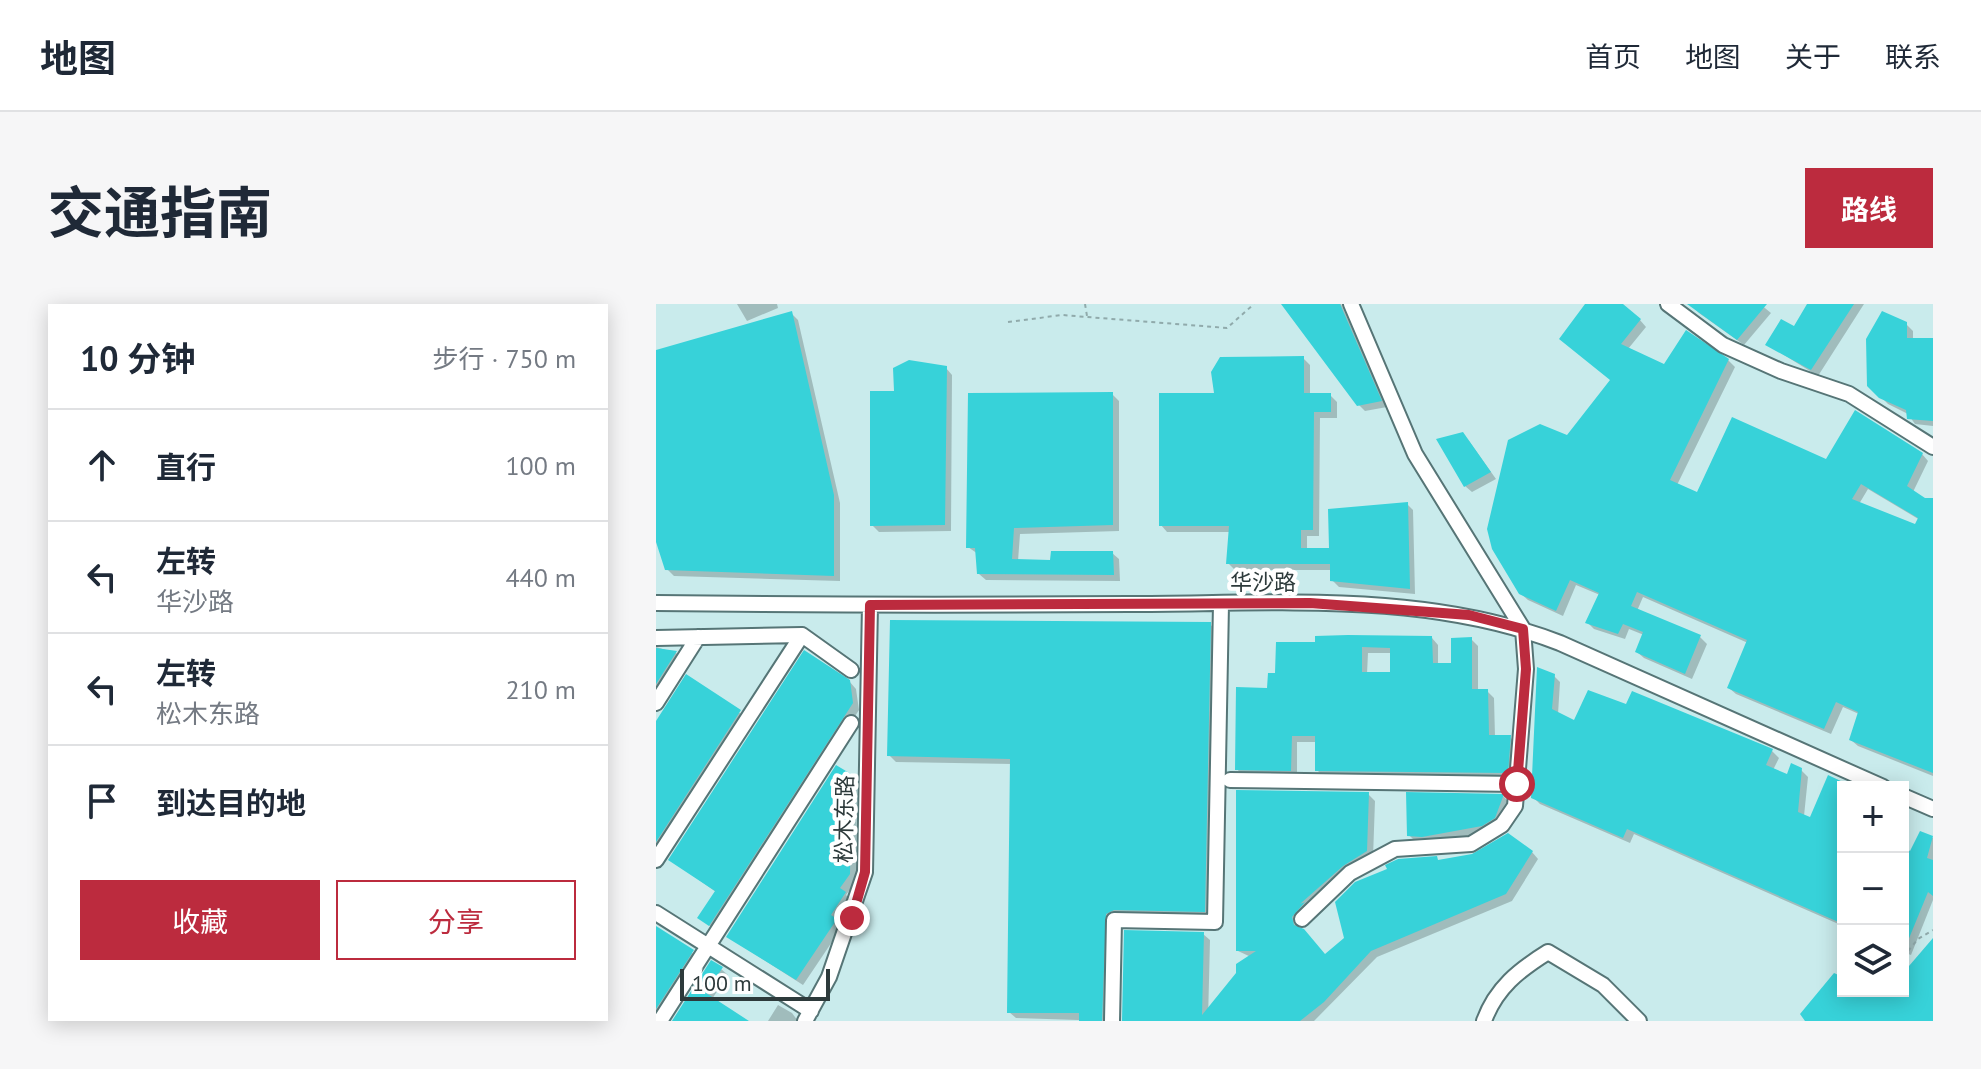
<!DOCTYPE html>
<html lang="zh">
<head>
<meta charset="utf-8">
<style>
  body { margin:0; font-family:"PT Sans","Noto Sans SC",sans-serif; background:#f6f6f7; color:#1f2937 }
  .controls { position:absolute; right:24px; bottom:24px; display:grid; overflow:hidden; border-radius:0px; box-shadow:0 4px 20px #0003 }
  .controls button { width:72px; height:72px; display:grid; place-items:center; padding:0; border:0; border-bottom:2px solid #e0e1e3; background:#fff; color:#1f2937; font:40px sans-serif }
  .scale { position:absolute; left:24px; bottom:20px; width:150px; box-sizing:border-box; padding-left:8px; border:4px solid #2d3a3b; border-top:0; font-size:22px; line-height:28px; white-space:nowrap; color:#2d3a3b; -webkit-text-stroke:6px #fff; paint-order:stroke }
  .stop { position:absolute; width:24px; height:24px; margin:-18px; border:6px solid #bc2b3e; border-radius:50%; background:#fff }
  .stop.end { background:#bc2b3e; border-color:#fff; box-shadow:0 2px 8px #0008 }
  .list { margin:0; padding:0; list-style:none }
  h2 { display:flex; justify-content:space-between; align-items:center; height:104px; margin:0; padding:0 32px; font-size:34px }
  h2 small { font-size:26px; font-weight:400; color:#747a83 }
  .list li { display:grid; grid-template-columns:52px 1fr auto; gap:24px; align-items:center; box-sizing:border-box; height:112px; padding:0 32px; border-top:2px solid #e0e1e3 }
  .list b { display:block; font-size:30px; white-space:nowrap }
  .list p { margin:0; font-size:26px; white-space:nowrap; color:#747a83 }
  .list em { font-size:26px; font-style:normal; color:#747a83 }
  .actions { display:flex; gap:16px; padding:24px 32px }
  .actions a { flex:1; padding:18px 0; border:2px solid #bc2b3e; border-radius:0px; text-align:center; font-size:28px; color:#bc2b3e }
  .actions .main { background:#bc2b3e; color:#fff }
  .icon { flex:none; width:44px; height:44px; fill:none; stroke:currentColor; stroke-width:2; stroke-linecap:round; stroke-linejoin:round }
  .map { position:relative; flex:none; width:1277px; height:717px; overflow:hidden; border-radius:0px }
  header { display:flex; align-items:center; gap:48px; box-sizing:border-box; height:112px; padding:0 40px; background:#fff; border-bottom:2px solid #e0e1e3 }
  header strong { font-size:38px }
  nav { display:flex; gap:44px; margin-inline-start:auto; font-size:28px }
  .intro { display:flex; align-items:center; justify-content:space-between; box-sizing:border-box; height:192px; padding:0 48px }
  h1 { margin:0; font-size:56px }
  .button { padding:20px 36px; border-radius:0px; background:#bc2b3e; color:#fff; font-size:28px; font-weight:700 }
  main { display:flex; gap:48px; padding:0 48px }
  aside { flex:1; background:#fff; border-radius:0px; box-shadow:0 4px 20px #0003 }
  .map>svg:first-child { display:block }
  .shadow { fill:#0003; fill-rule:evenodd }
  .building { fill:#37d2d9; fill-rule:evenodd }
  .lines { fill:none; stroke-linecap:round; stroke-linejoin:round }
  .minor-casing { stroke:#567576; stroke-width:18 }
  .path { stroke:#90aaab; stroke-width:2; stroke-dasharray:4 4; stroke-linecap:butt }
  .minor { stroke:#fff; stroke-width:14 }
  .route { stroke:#bc2b3e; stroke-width:10 }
  .labels { text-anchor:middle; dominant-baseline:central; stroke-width:8; stroke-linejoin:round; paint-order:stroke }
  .street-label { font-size:22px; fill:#2d3a3b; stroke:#fff }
</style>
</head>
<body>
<header>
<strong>地图</strong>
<nav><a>首页</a><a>地图</a><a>关于</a><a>联系</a></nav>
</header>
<div class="intro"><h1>交通指南</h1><a class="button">路线</a></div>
<main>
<aside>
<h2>10 分钟<small>步行 · 750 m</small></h2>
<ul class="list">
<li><svg class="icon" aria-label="ahead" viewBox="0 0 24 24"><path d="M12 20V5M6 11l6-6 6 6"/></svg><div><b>直行</b></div><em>100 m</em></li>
<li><svg class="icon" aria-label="left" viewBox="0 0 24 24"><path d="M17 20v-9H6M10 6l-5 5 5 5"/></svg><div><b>左转</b><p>华沙路</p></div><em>440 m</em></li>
<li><svg class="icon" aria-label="left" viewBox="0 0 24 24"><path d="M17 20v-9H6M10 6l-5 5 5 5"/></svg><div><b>左转</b><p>松木东路</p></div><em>210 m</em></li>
<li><svg class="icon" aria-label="arrive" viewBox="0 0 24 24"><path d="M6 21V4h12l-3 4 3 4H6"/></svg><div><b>到达目的地</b></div></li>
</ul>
<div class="actions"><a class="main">收藏</a><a>分享</a></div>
</aside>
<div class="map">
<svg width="1277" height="717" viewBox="0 0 1277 717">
  <rect width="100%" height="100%" fill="#c9ebec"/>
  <!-- shadow -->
  <path class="shadow" d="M 81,0 L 121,0 L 122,4 L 91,17 Z
    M 628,0 L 685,0 L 731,103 L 709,107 L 702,100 Z
    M 931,0 L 963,0 L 984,16 L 990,23 L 972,45 L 1009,62 L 1072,56 L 1079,63 L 1021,181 L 1042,190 L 1171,158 L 1266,150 L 1272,157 L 1257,188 L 1268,196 L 1277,196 L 1277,472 L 1202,442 L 1195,436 L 1203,410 L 1187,403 L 1175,430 L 1080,390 L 1073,384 L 1092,339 L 987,293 L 981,307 L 1044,333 L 1051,340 L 1036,375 L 988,354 L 981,348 L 988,331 L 973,325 L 969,335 L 938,325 L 932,319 L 944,291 L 920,281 L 907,312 L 872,296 L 864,289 L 912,134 L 956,77 ZM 1212,185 L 1264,216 L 1260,223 L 1203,200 Z
    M 1039,0 L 1104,0 L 1115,9 L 1088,41 L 1043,9 L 1037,3 Z
    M 1154,0 L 1208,0 L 1162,72 L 1112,41 L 1139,25 Z
    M 135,9 L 142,16 L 184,199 L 184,277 L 18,272 L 11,265 L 0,231 L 0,49 Z
    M 1250,20 L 1257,27 L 1257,36 L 1277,36 L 1277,122 L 1259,120 L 1252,110 L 1232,100 L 1213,81 Z
    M 647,54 L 654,61 L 654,91 L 674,91 L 681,98 L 681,114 L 664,114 L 663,232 L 651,232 L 651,246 L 675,246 L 751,200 L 757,206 L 759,290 L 683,283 L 676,276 L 676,266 L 579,266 L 572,259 L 574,228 L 511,228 L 505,221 L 560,91 Z
    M 290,64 L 296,71 L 295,227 L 223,228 L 216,221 L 240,89 Z
    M 456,90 L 463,97 L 463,227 L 364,230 L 362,257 L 396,258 L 456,249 L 463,255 L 464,277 L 330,276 L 323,270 L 322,250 L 312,243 Z
    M 813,137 L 840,175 L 816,188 L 809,182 Z
    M 554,320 L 560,327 L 555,614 L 465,612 L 452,717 L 360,714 L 353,708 L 356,460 L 240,458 L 233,451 Z
    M 776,334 L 782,341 L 782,361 L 797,361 L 815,335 L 822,342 L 822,387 L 831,387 L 838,394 L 839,433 L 854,433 L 860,440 L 858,474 L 668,473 L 661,466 L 661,438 L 641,438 L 641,473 L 587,472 L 581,465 L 621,371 L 622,340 ZM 712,349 L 736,349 L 736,370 L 711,370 Z
    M 0,343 L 20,349 L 27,355 L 0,397 Z
    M 898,372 L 904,378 L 902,410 L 919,418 L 971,402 L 977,389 L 1116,447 L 1123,454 L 1117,466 L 1132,472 L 1145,466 L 1152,473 L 1148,512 L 1155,515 L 1173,474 L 1198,483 L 1187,483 L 1187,622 L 978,530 L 974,539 L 884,500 L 877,493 Z
    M 31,373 L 91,414 L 0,554 L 0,421 Z
    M 193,377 L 200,385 L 203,406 L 60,627 L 44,614 L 60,588 L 15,556 Z
    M 194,471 L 201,478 L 200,577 L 190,591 L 195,596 L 181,618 L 186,623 L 147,681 L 72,633 Z
    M 712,490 L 719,497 L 717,554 L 642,620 L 670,653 L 784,558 L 876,548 L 882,555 L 856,597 L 721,653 L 658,717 L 560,717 L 595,653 L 582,647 Z
    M 847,492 L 853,498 L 845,520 L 833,528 L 774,539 L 760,538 L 753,531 Z
    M 1265,529 L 1277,534 L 1277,596 L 1255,651 L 1247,648 L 1247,545 L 1255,549 Z
    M 0,623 L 43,654 L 0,717 Z
    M 547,630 L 554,636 L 552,717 L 468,717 Z
    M 65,665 L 72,671 L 56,695 L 90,717 L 18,717 Z
    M 122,701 L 136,709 L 142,717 L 112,717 Z"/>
  <!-- building -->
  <path class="building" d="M 625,0 L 684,0 L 726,97 L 701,102 Z
    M 929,0 L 967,0 L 985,15 L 965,40 L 1008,60 L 1030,26 L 1073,55 L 1014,176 L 1041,188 L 1076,113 L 1170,155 L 1199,106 L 1267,149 L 1251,182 L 1269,194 L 1277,194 L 1277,469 L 1193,436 L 1202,408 L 1180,398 L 1168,425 L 1071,384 L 1091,336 L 981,288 L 975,302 L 1045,331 L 1029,370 L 979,348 L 987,328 L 967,320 L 962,330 L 929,319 L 943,289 L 914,276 L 900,307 L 863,290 L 836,245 L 831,225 L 852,136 L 884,120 L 911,131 L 954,76 L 903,35 ZM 1205,180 L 1262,214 L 1259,220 L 1196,195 Z
    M 1031,0 L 1111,0 L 1081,36 Z
    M 1151,0 L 1198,0 L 1155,66 L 1109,41 L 1125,15 L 1138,22 Z
    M 136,7 L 178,191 L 178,272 L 9,266 L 0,238 L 0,46 Z
    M 1226,7 L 1251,18 L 1251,34 L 1277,34 L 1277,117 L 1251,115 L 1250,106 L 1223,94 L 1211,82 L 1210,35 Z
    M 648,52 L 648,89 L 675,89 L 675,108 L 658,108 L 657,226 L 645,226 L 645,244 L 673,244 L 672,205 L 752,198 L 754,285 L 674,277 L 674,260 L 570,260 L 573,222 L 503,222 L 503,89 L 558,89 L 555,68 L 564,53 Z
    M 253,56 L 291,62 L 289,221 L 214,222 L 214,87 L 238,87 L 237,64 Z
    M 457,88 L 457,221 L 358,224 L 356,255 L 394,256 L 395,247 L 457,247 L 458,271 L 321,270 L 319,244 L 310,244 L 312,89 Z
    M 807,128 L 835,168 L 808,183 L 780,135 Z
    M 234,316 L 555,318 L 549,608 L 458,606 L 450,610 L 446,717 L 423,717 L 423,709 L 351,709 L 354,455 L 231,452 Z
    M 692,331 L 776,332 L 777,359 L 795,359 L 795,334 L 816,333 L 816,385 L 832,385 L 833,431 L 855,431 L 852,469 L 659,467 L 659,432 L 636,432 L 635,467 L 579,466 L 580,383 L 611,384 L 612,369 L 619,369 L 620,338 L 659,338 L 659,332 ZM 706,343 L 734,344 L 734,368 L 706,368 Z
    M 0,344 L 21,347 L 0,380 Z
    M 148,346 L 194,376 L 197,399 L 53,622 L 41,614 L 59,587 L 12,556 Z
    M 881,363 L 899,370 L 896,405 L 918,416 L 932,386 L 970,400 L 976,387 L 1117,445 L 1110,461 L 1131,470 L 1135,459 L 1146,464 L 1142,508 L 1154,513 L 1172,471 L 1187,478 L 1187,620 L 971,525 L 967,534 L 875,494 Z
    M 30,370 L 85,406 L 0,538 L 0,417 Z
    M 180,461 L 195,470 L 194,570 L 184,584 L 190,588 L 175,611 L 181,615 L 140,676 L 70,633 Z
    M 580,486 L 713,488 L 711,547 L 687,562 L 644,600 L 649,598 L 636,613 L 638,621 L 648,625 L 669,650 L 688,634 L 679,598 L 699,578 L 731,565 L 729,561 L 742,555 L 781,552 L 782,556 L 816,550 L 852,529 L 877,547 L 850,590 L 715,647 L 668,698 L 644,717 L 466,717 L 468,626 L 548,628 L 546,711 L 580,669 L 580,660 L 600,647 L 580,647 Z
    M 750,488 L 848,490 L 839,514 L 826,522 L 766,533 L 751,532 Z
    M 1264,527 L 1277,532 L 1271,554 L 1277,556 L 1277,592 L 1272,588 L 1247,649 L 1247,543 L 1254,547 Z
    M 0,622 L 38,646 L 0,705 Z
    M 1277,634 L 1277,717 L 1149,717 L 1144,710 L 1178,669 L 1187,673 L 1187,687 L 1247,687 L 1247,669 Z
    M 55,656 L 67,663 L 50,689 L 93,717 L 16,717 Z"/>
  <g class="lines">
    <defs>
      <path id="minor" d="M 1012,0 L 1067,41 L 1125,67 L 1193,90 L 1277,143
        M 0,299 C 158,301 315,301 473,300 C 615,300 769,286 904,339 L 1227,483
        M 0,334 L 146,331 L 195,366
        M 0,399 L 42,333
        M 574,476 L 861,480
        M 1247,492 L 1277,505
        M 0,556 L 146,331
        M 0,609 L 155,707
        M 646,615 L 694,569 L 739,545 L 815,540 L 846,521 L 859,502 L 870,365 L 867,325 L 759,150 L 695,0
        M 4,717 L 195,419
        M 149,717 L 173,673 L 209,568 L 214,301
        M 456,717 L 458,616 L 559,618 L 565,300
        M 828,717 C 840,684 863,666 892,648 L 947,681 L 983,717"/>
    </defs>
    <!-- minor casing -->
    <use href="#minor" class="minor-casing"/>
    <!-- path -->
    <path class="path" d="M 429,0 L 431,12
      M 352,18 L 406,11 L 571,24 L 598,0
      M 1247,653 L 1262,635 L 1277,626"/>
    <!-- minor -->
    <use href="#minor" class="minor"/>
  </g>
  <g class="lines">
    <!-- route -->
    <path class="route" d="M 196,614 L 209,568 L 214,301 L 654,299 L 813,311 L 867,325 L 870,365 L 861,480"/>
  </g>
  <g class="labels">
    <!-- street labels -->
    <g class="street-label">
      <text x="607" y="278">华沙路</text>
      <text transform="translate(188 515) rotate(-89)">松木东路</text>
    </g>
  </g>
</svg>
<div class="controls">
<button>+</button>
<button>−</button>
<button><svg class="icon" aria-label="layers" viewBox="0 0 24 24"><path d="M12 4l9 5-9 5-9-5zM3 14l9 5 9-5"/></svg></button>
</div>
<div class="scale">100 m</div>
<div class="stop" style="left:861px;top:480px"></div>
<div class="stop end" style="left:196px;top:614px"></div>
</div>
</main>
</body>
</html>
